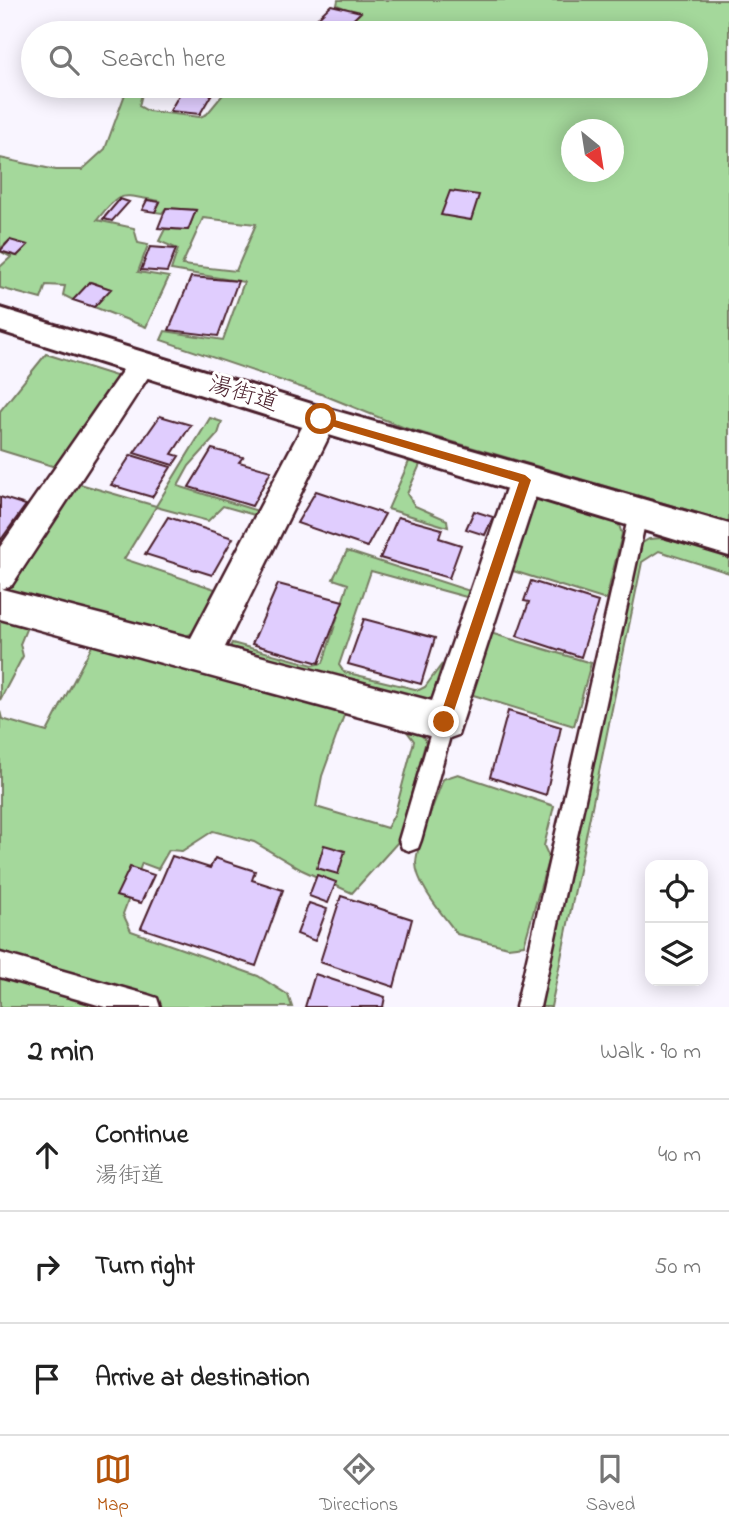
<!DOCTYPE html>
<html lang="en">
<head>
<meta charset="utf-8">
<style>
  body { margin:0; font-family:"Indie Flower","Klee One",sans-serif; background:#f6f6f6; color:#222 }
  .controls { position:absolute; right:21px; bottom:21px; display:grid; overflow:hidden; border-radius:14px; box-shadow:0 4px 18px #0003 }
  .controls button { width:63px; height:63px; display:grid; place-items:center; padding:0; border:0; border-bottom:2px solid #e0e0e0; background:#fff; color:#222; font:35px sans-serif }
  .compass { position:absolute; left:561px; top:119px; width:63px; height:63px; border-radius:50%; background:#fff; box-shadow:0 4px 18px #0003; rotate:150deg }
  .stop { position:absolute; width:21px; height:21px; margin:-16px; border:5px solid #b45309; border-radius:50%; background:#fff }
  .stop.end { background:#b45309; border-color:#fff; box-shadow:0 2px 7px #0008 }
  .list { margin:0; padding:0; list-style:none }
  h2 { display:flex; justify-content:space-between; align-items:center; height:91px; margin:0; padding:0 28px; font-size:30px }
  h2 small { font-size:23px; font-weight:400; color:#767676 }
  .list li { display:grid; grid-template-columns:46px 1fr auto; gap:21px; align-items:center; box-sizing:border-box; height:112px; padding:0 28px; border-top:2px solid #e0e0e0 }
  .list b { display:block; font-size:26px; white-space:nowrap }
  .list p { margin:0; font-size:23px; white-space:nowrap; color:#767676 }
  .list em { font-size:23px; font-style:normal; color:#767676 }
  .icon { flex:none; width:38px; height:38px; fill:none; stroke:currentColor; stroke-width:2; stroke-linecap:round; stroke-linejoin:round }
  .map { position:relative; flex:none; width:729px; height:1007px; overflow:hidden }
  .search { position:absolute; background:#fff; box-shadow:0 4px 18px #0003; left:21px; right:21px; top:21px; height:77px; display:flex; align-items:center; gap:18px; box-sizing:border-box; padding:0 24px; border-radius:38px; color:#767676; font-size:26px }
  .sheet { height:427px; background:#fff }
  nav { display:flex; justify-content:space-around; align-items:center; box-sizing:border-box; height:98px; border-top:2px solid #e0e0e0; background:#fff; font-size:19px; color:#767676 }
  nav a { display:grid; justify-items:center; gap:4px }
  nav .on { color:#b45309 }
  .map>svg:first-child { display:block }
  .green { fill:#a4d89b; stroke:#777c63; stroke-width:2; fill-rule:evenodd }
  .building { fill:#e0cdfe; stroke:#4a1f2b; stroke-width:2 }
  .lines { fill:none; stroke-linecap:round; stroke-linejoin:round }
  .service-casing { stroke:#4a1f2b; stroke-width:5 }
  .minor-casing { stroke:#4a1f2b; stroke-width:5 }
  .tertiary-casing { stroke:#4a1f2b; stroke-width:6 }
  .service { fill:#fff; fill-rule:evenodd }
  .minor { fill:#fff; fill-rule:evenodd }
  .tertiary { fill:#fff; fill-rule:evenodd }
  .route { fill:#b45309 }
  .labels { text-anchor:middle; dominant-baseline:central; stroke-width:6; stroke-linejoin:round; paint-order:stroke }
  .street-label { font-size:24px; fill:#4a1f2b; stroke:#fff }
</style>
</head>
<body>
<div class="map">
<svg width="729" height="1007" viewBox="0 0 729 1007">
  <rect width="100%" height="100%" fill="#f9f5ff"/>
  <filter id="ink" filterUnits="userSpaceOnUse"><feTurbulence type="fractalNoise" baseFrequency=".0143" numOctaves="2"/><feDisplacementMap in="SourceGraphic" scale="14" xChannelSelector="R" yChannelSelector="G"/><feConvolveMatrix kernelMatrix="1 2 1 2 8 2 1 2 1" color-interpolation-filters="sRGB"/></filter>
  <g filter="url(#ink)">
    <!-- green -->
    <path class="green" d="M 338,0 L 729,0 L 729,522 L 405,428 L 321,394 L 161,340 L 165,331 L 223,340 L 244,282 L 171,270 L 178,249 L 159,241 L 165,229 L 188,230 L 196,210 L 166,208 L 162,213 L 155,212 L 160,201 C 122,196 122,188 97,220 L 134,228 L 138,243 L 148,245 L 138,272 L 169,277 L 146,327 L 94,307 L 110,289 L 91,282 L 73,300 L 63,295 L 65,286 L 46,285 L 41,299 L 0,288 L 0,267 L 11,257 L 0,251 L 17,256 L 10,240 L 0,249 L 0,158 L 56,170 L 82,170 L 105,149 L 128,86 L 144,86 L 139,106 L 148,111 L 200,117 L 207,114 L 230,86 L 696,86 L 696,33 L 337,33 L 357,13 L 337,5 ZM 572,130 L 614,130 L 614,172 L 572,172 ZM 203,218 L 256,224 L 236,271 L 182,265 Z
      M 46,354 L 116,376 L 118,386 L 59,468 L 0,450 L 0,411 Z
      M 210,418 L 222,422 L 218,434 L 189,466 L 178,486 L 261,512 L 258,516 L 223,506 L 208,521 L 156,507 L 124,559 L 218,590 L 198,630 L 183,638 L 8,591 L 6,582 L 73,482 L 156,506 Z
      M 411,457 L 422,460 L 407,494 L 415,506 L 447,520 L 448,527 L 388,509 Z
      M 533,498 L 618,522 L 622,534 L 606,600 L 510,570 Z
      M 662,538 L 729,556 L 729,573 L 659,551 L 642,562 L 551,1007 L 541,1007 L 639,545 L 649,539 Z
      M 347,551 L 473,592 L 470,598 L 371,571 L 339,665 L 344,672 L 419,690 L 425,687 L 442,664 L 432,698 L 421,703 L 229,649 L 232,643 L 313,665 L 323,663 L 348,584 L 333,579 Z
      M 0,615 L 29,622 L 20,644 L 23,656 L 0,700 Z
      M 487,632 L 591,663 L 574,726 L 470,694 Z
      M 95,640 L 347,707 L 322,776 L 316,807 L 387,828 L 395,813 L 414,741 L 405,729 L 373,721 L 413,724 L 426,741 L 398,842 L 352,893 L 302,870 L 254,842 L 213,831 L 182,851 L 169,850 L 158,869 L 142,863 L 123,914 L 131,931 L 258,976 L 288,995 L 292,1007 L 0,1007 L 0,711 L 2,719 L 47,732 Z
      M 458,774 L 554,806 L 544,846 L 549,857 L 524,945 L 508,947 L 457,934 C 445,917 416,885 416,863 C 417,842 436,800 443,779 Z"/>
    <!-- building -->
    <path class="building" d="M 331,5 L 361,12 L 339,33 L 302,33 Z
      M 184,86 L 214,90 L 200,114 L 170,111 Z
      M 450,191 L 479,195 L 471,220 L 441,215 Z
      M 120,199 L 129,202 L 112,221 L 103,219 Z
      M 147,200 L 160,202 L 155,212 L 142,210 Z
      M 166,208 L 196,210 L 188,230 L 158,228 Z
      M 10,240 L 28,245 L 17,256 L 0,251 Z
      M 150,247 L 176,249 L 167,272 L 141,270 Z
      M 191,277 L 238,281 L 218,336 L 169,330 Z
      M 90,282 L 111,289 L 94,307 L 73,300 Z
      M 160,416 L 191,425 L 172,454 L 179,456 L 173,465 L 134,453 Z
      M 212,449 L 243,457 L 239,462 L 271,471 L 252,506 L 189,487 Z
      M 131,455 L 171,467 L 152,497 L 111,485 Z
      M 316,491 L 385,514 L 367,547 L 297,523 Z
      M 0,497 L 26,505 L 0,541 Z
      M 474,511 L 493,517 L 485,535 L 466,529 Z
      M 168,517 L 233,538 L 212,575 L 145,554 Z
      M 398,517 L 442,529 L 439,538 L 461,545 L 449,578 L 380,558 Z
      M 531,581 L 598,602 L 581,657 L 517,636 L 529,602 L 524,601 Z
      M 278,584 L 343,601 L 319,663 L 252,644 Z
      M 364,619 L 435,638 L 421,684 L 348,664 Z
      M 508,711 L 561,727 L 546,795 L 490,777 Z
      M 324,845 L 345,851 L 338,874 L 317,868 Z
      M 172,856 L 210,868 L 215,858 L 255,871 L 252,880 L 283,890 L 256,966 L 141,928 Z
      M 130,867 L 154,875 L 141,903 L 116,896 Z
      M 317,875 L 336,882 L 328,903 L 309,896 Z
      M 341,896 L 412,919 L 394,987 L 320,962 Z
      M 309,903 L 327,909 L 315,941 L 297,934 Z
      M 315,974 L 385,997 L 383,1007 L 305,1007 Z"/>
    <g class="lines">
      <defs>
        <path id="service" d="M 638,507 L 644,509 L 647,514 L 540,1007 L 516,1007 L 629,514 L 632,509 Z
          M 444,712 L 451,715 L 454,722 L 421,840 L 418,848 L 410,851 L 402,848 L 399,840 L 434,722 L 437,715 Z
          M 0,953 L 148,995 L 157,998 L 160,1007 L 105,1007 L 0,977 Z"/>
        <path id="minor" d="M 142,354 L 152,357 L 157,364 L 152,371 L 12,585 L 2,589 L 191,638 L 310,412 L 321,409 L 332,412 L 337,420 L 225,647 L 432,701 L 509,480 L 513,471 L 525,467 L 537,471 L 541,480 L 458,735 L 444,740 L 0,619 L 0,547 L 132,357 Z"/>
        <path id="tertiary" d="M 0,308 L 312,404 L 729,524 L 729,556 L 296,425 L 0,331 Z"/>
      </defs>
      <!-- service casing -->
      <use href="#service" class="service-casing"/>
      <!-- minor casing -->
      <use href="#minor" class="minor-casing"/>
      <!-- tertiary casing -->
      <use href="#tertiary" class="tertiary-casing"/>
      <!-- service -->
      <use href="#service" class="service"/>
      <!-- minor -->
      <use href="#minor" class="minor"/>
      <!-- tertiary -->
      <use href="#tertiary" class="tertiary"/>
    </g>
  </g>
  <!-- route -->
  <path class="route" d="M 321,416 L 525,475 L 531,480 L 449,726 L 444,728 L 438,722 L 519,482 L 318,422 L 318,417 Z"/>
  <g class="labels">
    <!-- street labels -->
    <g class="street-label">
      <text transform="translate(243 395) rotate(17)">湯街道</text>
    </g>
  </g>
</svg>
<div class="controls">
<button><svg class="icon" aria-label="locate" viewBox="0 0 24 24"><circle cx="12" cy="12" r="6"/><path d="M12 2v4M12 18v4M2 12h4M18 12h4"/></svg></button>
<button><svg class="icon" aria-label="layers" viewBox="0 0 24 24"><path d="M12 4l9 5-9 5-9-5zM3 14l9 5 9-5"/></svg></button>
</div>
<svg class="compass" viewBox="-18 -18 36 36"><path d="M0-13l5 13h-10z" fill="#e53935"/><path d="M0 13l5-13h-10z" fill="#767676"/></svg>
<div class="stop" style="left:321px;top:419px"></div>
<div class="stop end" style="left:444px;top:722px"></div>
<div class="search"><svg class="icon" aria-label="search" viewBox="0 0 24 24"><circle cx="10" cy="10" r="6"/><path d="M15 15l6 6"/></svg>Search here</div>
</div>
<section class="sheet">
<h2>2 min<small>Walk · 90 m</small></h2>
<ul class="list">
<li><svg class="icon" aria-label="ahead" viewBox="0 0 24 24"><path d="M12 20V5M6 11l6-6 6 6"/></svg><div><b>Continue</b><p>湯街道</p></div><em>40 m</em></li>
<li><svg class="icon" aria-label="right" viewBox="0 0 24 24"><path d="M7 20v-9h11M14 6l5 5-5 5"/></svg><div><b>Turn right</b></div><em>50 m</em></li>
<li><svg class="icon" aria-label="arrive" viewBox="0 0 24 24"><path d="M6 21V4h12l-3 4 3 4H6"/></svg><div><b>Arrive at destination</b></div></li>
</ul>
</section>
<nav>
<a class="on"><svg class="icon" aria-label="map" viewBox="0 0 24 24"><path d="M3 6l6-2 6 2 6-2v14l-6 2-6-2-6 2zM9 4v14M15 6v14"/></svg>Map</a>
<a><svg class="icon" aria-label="directions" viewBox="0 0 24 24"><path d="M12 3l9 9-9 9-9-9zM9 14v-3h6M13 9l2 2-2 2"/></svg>Directions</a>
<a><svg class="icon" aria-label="saved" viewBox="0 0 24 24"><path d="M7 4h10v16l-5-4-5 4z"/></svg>Saved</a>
</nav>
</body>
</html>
